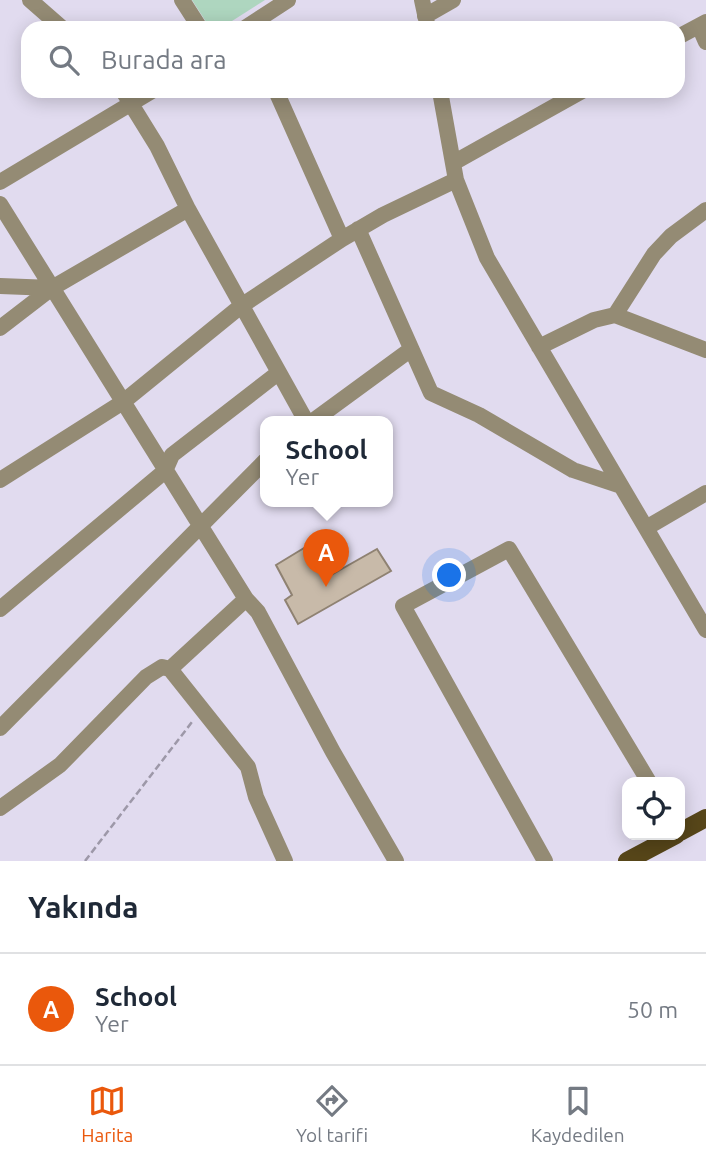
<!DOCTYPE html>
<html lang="tr">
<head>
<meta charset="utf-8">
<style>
  body { margin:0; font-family:Ubuntu,sans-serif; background:#f2f2f3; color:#1f2937 }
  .controls { position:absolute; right:21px; bottom:21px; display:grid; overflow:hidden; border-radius:14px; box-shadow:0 4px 18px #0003 }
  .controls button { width:63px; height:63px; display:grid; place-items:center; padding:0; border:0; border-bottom:2px solid #e0e1e3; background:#fff; color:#1f2937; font:35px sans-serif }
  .you { position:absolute; left:450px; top:576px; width:24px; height:24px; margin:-18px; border:5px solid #fff; border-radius:50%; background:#1a73e8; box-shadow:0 0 0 10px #1a73e833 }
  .badge { display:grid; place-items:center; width:46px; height:46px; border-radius:50%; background:#ea580c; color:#fff; font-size:23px; font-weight:700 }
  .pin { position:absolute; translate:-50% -58px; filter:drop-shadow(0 2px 4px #0008) }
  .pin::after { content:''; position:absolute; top:37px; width:24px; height:21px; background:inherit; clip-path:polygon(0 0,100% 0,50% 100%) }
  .popup { position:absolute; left:260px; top:416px; width:133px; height:91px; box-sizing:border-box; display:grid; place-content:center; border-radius:14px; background:#fff; filter:drop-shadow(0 2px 5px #0005); font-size:23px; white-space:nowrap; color:#747a83 }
  .popup b { font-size:26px; color:#1f2937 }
  .popup::after { content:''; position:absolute; left:50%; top:100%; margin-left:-14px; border:14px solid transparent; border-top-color:#fff }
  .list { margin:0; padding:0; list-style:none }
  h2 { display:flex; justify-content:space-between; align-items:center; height:91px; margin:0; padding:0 28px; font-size:30px }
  h2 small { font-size:23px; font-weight:400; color:#747a83 }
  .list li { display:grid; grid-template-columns:46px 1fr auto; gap:21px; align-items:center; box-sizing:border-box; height:112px; padding:0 28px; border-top:2px solid #e0e1e3 }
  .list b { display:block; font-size:26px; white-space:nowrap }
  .list p { margin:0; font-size:23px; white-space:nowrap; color:#747a83 }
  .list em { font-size:23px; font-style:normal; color:#747a83 }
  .icon { flex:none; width:38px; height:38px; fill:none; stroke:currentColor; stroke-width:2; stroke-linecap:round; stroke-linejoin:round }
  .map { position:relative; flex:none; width:706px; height:861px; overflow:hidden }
  .search { position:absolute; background:#fff; box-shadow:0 4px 18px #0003; left:21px; right:21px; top:21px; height:77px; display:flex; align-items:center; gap:18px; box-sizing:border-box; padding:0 24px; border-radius:21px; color:#747a83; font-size:26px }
  .sheet { height:203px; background:#fff }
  nav { display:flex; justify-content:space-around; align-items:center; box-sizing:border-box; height:98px; border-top:2px solid #e0e1e3; background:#fff; font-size:19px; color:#747a83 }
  nav a { display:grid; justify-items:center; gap:4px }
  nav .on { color:#ea580c }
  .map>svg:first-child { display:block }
  .green { fill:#aed6bf }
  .building { fill:#c8baa9; stroke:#8f8272; stroke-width:2 }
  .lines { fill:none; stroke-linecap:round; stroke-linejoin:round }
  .path { stroke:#9d98a8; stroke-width:2.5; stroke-dasharray:7 3.5; stroke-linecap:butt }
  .street { stroke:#948b74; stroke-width:16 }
  .primary { stroke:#574619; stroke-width:18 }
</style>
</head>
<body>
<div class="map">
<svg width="706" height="861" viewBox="0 0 706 861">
  <rect width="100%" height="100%" fill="#e1dbef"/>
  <!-- green -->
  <path class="green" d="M 192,0 L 265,0 L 221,28 L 210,28 Z"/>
  <!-- building -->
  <path class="building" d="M 304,548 L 324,579 L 377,549 L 391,571 L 298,624 L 285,600 L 292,595 L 276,565 Z"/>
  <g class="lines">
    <!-- path -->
    <path class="path" d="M 85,861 L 192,722"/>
    <!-- street -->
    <path class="street" d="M 30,0 L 62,28
      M 182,0 L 200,28
      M 422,0 L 428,28
      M 425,16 L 453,0
      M 699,26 L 706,42
      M 245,28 L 288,0
      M 678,37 L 706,22
      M 123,91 L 157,146 L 188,209 L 306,421
      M 276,91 L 342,239
      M 440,91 L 456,180 L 487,258 L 706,630
      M 453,163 L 582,91
      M 0,182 L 152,91
      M 0,204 L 246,599 L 258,612 L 333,752 L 396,861
      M 358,229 L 431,393 L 479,415 L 573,470 L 621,486
      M 0,286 L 52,288
      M 615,315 L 654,254 L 671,236 L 706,210
      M 0,328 L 52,288 L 188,209
      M 539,347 L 594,320 L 615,315 L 706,350
      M 313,421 L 410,350
      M 0,480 L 123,402 L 241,306 L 342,239 L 383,215 L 456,180
      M 646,528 L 706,493
      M 0,609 L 165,471 L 172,455 L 278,373
      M 170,669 L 246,599
      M 0,728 L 265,461
      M 0,808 L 60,765 L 146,677 L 162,667 L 170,669 L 248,767 L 256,797 L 285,861
      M 545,861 L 403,606 L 509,549 L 649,782"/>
    <!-- primary -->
    <path class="primary" d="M 680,832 L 706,818
      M 627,861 L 676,835"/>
  </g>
</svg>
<div class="controls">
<button><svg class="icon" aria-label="locate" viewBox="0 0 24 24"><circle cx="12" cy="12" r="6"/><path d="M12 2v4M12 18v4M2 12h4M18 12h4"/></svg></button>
</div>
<div class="you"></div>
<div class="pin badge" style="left:326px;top:587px">A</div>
<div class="popup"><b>School</b>Yer</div>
<div class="search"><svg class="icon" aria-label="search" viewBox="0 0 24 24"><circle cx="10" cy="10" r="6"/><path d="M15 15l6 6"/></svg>Burada ara</div>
</div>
<section class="sheet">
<h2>Yakında<small></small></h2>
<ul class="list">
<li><span class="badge">A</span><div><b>School</b><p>Yer</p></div><em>50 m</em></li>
</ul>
</section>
<nav>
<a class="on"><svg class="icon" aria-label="map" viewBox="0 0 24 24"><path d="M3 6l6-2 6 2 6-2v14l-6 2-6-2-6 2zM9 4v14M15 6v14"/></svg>Harita</a>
<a><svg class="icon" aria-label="directions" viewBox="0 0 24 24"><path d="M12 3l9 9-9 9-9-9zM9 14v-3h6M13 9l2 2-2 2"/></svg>Yol tarifi</a>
<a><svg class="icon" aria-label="saved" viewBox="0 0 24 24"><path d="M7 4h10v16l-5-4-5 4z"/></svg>Kaydedilen</a>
</nav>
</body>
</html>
